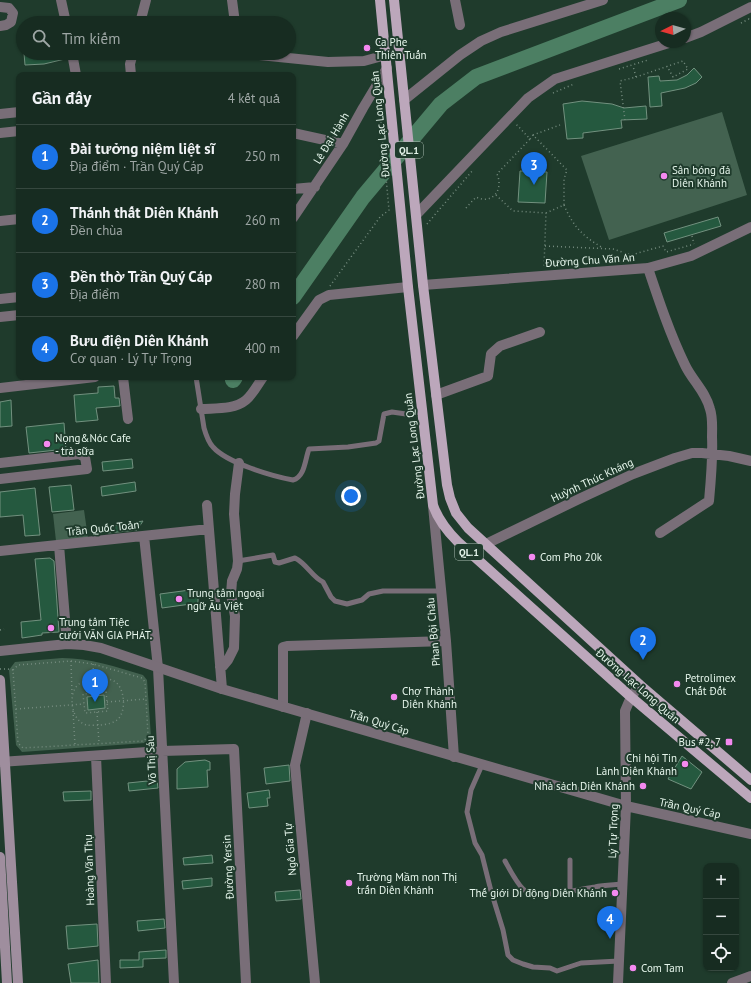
<!DOCTYPE html>
<html lang="vi">
<head>
<meta charset="utf-8">
<style>
  body { margin:0; font-family:"PT Sans",sans-serif; background:#20342a; color:#f1f3f6 }
  .controls { position:absolute; right:12px; bottom:12px; display:grid; overflow:hidden; border-radius:8px; box-shadow:0 1px 3px #0004 }
  .controls button { width:36px; height:36px; display:grid; place-items:center; padding:0; border:0; border-bottom:1px solid #36483f; background:#172c21; color:#f1f3f6; font:20px sans-serif }
  .compass { position:absolute; left:655px; top:12px; width:36px; height:36px; border-radius:50%; background:#172c21; box-shadow:0 1px 3px #0004; rotate:265deg }
  .you { position:absolute; left:351px; top:496px; width:14px; height:14px; margin:-10px; border:3px solid #fff; border-radius:50%; background:#1a73e8; box-shadow:0 0 0 6px #1a73e833 }
  .badge { display:grid; place-items:center; width:26px; height:26px; border-radius:50%; background:#1a73e8; color:#fff; font-size:13px; font-weight:700 }
  .pin { position:absolute; translate:-50% -33px; filter:drop-shadow(0 1px 2px #0008) }
  .pin::after { content:''; position:absolute; top:21px; width:14px; height:12px; background:inherit; clip-path:polygon(0 0,100% 0,50% 100%) }
  .list { margin:0; padding:0; list-style:none }
  h2 { display:flex; justify-content:space-between; align-items:center; height:52px; margin:0; padding:0 16px; font-size:17px }
  h2 small { font-size:13px; font-weight:400; color:#9ea7a5 }
  .list li { display:grid; grid-template-columns:26px 1fr auto; gap:12px; align-items:center; box-sizing:border-box; height:64px; padding:0 16px; border-top:1px solid #36483f }
  .list b { display:block; font-size:15px; white-space:nowrap }
  .list p { margin:0; font-size:13px; white-space:nowrap; color:#9ea7a5 }
  .list em { font-size:13px; font-style:normal; color:#9ea7a5 }
  .icon { flex:none; width:22px; height:22px; fill:none; stroke:currentColor; stroke-width:2; stroke-linecap:round; stroke-linejoin:round }
  .map { position:relative; flex:none; width:751px; height:983px; overflow:hidden }
  .search { position:absolute; background:#172c21; box-shadow:0 1px 3px #0004; left:16px; top:16px; width:280px; height:44px; display:flex; align-items:center; gap:10px; box-sizing:border-box; padding:0 14px; border-radius:22px; color:#9ea7a5; font-size:15px }
  .panel { position:absolute; background:#172c21; box-shadow:0 1px 3px #0004; left:16px; top:72px; width:280px; height:308px; border-radius:8px }
  .map>svg:first-child { display:block }
  .green { fill:#436250 }
  .lines { fill:none; stroke-linecap:round; stroke-linejoin:round }
  .river { stroke:#4c7f63; stroke-width:16 }
  .building { fill:#25593f; stroke:#72917f }
  .path { stroke:#748b7e; stroke-width:1.5; stroke-dasharray:1 3; stroke-linecap:butt }
  .service { stroke:#796e78; stroke-width:5 }
  .minor { stroke:#796e78; stroke-width:10 }
  .tertiary { stroke:#796e78; stroke-width:10 }
  .secondary { stroke:#9f8e9e; stroke-width:10 }
  .primary { stroke:#bca7bb; stroke-width:10 }
  .poi-dot { fill:#f489f0; stroke:#1f3b2c; stroke-width:1.5 }
  .labels { text-anchor:middle; dominant-baseline:central; stroke-width:4; stroke-linejoin:round; paint-order:stroke }
  .shield { fill:#1f3b2c; stroke:#aabdb2; stroke-width:1 }
  .shield-label { font-size:10px; font-weight:bold; fill:#e5f5eb }
  .poi-label { font-size:11px; fill:#e5f5eb; stroke:#1f3b2c; text-anchor:start }
  .street-label { font-size:11px; fill:#e5f5eb; stroke:#1f3b2c }
</style>
</head>
<body>
<div class="map">
<svg width="751" height="983" viewBox="0 0 751 983">
  <rect width="100%" height="100%" fill="#1f3b2c"/>
  <!-- green -->
  <path class="green" d="M 722,112 L 747,195 L 609,240 L 581,156 Z
    M 84,510 L 88,538 L 56,541 L 53,514 Z
    M 62,658 C 90,658 116,667 143,675 L 147,680 L 151,737 L 145,743 L 22,752 L 16,745 L 9,670 L 15,662 Z"/>
  <g class="lines">
    <!-- river -->
    <path class="river" d="M 293,297 L 363,197 L 441,104 L 476,77 L 679,0
      M 233,380 L 235,377"/>
  </g>
  <!-- building -->
  <path class="building" d="M 24,53 L 36,53 L 37,57 L 53,53 L 63,53 L 65,59 L 44,64 L 25,65 Z
    M 694,68 L 702,77 L 696,83 L 685,88 L 661,93 L 662,106 L 650,107 L 648,77 L 659,76 L 660,81 L 677,80 L 687,75 Z
    M 582,101 L 612,104 L 624,108 L 646,106 L 647,119 L 621,120 L 622,128 L 583,133 L 583,138 L 567,139 L 563,104 Z
    M 520,171 L 547,172 L 545,203 L 518,202 Z
    M 718,217 L 721,226 L 667,242 L 664,233 Z
    M 114,386 L 115,398 L 119,398 L 120,406 L 96,408 L 98,420 L 76,422 L 74,395 L 98,393 L 98,387 Z
    M 11,400 L 12,426 L 0,427 L 0,402 Z
    M 64,423 L 66,449 L 29,453 L 26,427 Z
    M 132,459 L 133,468 L 103,471 L 102,462 Z
    M 135,482 L 136,491 L 102,496 L 101,487 Z
    M 71,485 L 74,510 L 52,512 L 49,487 Z
    M 35,488 L 40,535 L 25,536 L 23,515 L 0,517 L 0,492 Z
    M 143,521 L 137,530 L 108,533 L 107,527 Z
    M 50,558 L 54,561 L 59,632 L 42,633 L 42,635 L 22,638 L 21,622 L 41,620 L 35,559 Z
    M 190,590 L 190,596 L 198,596 L 198,603 L 162,608 L 160,594 Z
    M 104,695 L 105,708 L 88,710 L 87,697 Z
    M 682,756 L 702,772 L 691,789 L 668,779 Z
    M 205,760 L 210,762 L 210,770 L 207,770 L 208,787 L 177,789 L 177,769 L 185,762 Z
    M 289,765 L 290,781 L 266,784 L 264,768 Z
    M 157,780 L 158,788 L 129,791 L 128,783 Z
    M 269,790 L 270,798 L 267,798 L 268,806 L 249,808 L 247,793 Z
    M 91,791 L 91,800 L 64,801 L 63,792 Z
    M 212,855 L 213,863 L 184,865 L 183,858 Z
    M 212,878 L 212,886 L 183,889 L 182,881 Z
    M 300,890 L 301,899 L 276,901 L 275,892 Z
    M 164,919 L 165,928 L 138,931 L 137,921 Z
    M 97,924 L 98,946 L 68,949 L 66,926 Z
    M 166,950 L 166,958 L 143,959 L 143,967 L 120,968 L 120,960 L 139,960 L 139,952 Z
    M 98,960 L 99,983 L 71,983 L 68,964 Z"/>
  <g class="lines">
    <!-- path -->
    <path class="path" d="M 741,23 L 749,19 L 751,21
      M 619,69 L 648,60
      M 636,77 L 683,61 L 688,69 L 673,77 L 667,66
      M 553,93 L 574,84
      M 625,120 L 620,81 L 636,77 L 633,66
      M 533,135 L 560,125
      M 530,139 L 533,135 L 567,170 L 564,179 L 564,205 L 546,213
      M 496,195 L 513,211 L 546,213 L 544,266
      M 564,205 C 573,226 582,236 603,248
      M 466,208 L 476,197 C 492,205 504,190 497,174 L 530,139 L 516,124
      M 427,224 L 473,170
      M 692,236 L 694,244
      M 545,246 L 613,249 L 631,255 L 663,246 L 666,252 L 691,245
      M 330,286 L 380,217 L 389,210 L 379,101
      M 0,630 L 4,629
      M 71,661 L 93,664 L 142,678 L 145,682 L 148,735 L 144,741 L 23,748 L 18,743 L 13,670 L 18,665 Z
      M 71,661 L 72,695
      M 93,664 L 95,693
      M 0,669 L 8,669 L 13,670
      M 102,679 C 106,679 111,679 114,681 C 125,687 127,712 117,720 C 111,725 95,726 87,725 C 71,722 67,693 79,684 C 85,679 95,680 102,679 Z
      M 106,692 L 108,711 L 85,713 L 83,694 Z
      M 107,702 L 146,699
      M 16,709 L 84,704
      M 73,711 L 75,745
      M 97,712 L 99,743"/>
    <!-- service -->
    <path class="service" d="M 196,377 L 204,428 C 206,435 208,442 213,447 C 227,463 272,476 293,480 C 305,477 305,459 309,449 L 348,447 L 376,443 L 379,441 L 384,414 L 392,412 L 406,414 L 421,412
      M 238,561 L 273,555 L 275,562 L 279,563 L 295,558 C 307,564 312,577 323,582 L 331,597 L 335,601 L 347,604 L 362,600 L 369,594 L 383,591 L 441,591
      M 482,765 L 471,790 L 467,812 L 475,843 L 482,855 L 491,891 L 503,930 L 508,955 L 513,960 L 523,964 L 533,967 L 550,968 L 557,971 L 581,963 L 619,961
      M 570,860 L 570,891
      M 505,861 C 510,870 516,882 523,889 C 535,901 580,889 595,887 C 604,885 614,885 623,884"/>
    <!-- minor -->
    <path class="minor" d="M 61,0 L 66,23
      M 232,0 L 235,23
      M 455,0 L 460,25
      M 0,7 L 9,8 L 13,13 L 11,22 L 6,25 L 0,26
      M 140,23 L 146,0
      M 72,53 L 76,75
      M 238,53 L 328,62 L 364,61 L 386,55
      M 131,75 L 130,64 L 133,53
      M 0,114 L 19,112
      M 0,133 L 19,131
      M 293,133 L 343,144
      M 293,189 L 315,187
      M 293,218 L 343,144 L 363,108 L 387,68
      M 0,221 L 19,219
      M 648,268 C 659,301 670,334 685,365 C 692,380 706,392 710,409 C 713,418 712,428 712,437 C 713,458 711,479 709,501 L 660,533
      M 0,299 L 19,297
      M 0,317 L 19,315
      M 293,336 L 319,300 L 329,295 L 408,287
      M 123,377 L 128,419
      M 0,388 L 95,377
      M 436,395 L 488,376 L 491,354 L 500,346 L 540,332
      M 201,409 C 216,408 234,410 246,400 C 253,394 258,384 263,377
      M 0,463 L 79,454 L 85,457 L 87,469 L 0,479
      M 207,505 L 222,689
      M 433,506 L 446,641 L 454,757
      M 144,536 L 158,668 L 174,983
      M 486,544 L 581,498 L 633,474 L 675,458 L 692,453 L 702,453 L 729,456 L 751,461
      M 59,545 L 67,644
      M 0,551 L 209,529
      M 220,667 L 223,666 L 228,660 L 234,648 L 235,616 L 231,594 L 232,581 L 237,569 L 238,561 L 234,514 L 235,494 L 239,463
      M 283,707 L 283,647 L 287,646 L 446,641
      M 307,713 L 295,765 L 315,983
      M 96,756 L 106,983
      M 0,762 L 162,751 L 234,749 L 246,983
      M 732,983 L 751,976"/>
    <!-- tertiary -->
    <path class="tertiary" d="M 685,38 L 701,32 L 751,7
      M 404,100 L 460,55 L 481,41 L 501,32 L 603,0
      M 416,215 L 528,98 L 555,79 L 672,42
      M 423,285 L 648,268 L 691,256 L 751,227
      M 0,651 L 67,644 L 84,645 L 101,648 L 222,689 L 626,806 L 751,834
      M 618,983 L 626,806 L 625,711 L 631,697 L 640,685"/>
    <!-- secondary -->
    <path class="secondary" d="M 0,680 L 18,983
      M 0,857 L 7,983"/>
    <!-- primary -->
    <path class="primary" d="M 380,0 L 408,287 L 433,505 C 438,520 447,531 458,542 L 631,697 L 751,798
      M 394,0 L 423,285 L 447,485 L 450,498 L 456,513 L 468,528 L 640,685 L 751,780"/>
  </g>
  <!-- markers -->
  <g class="poi-dot">
    <circle cx="367" cy="48" r="4"/>
    <circle cx="664" cy="176" r="4"/>
    <circle cx="47" cy="444" r="4"/>
    <circle cx="532" cy="557" r="4"/>
    <circle cx="179" cy="599" r="4"/>
    <circle cx="51" cy="628" r="4"/>
    <circle cx="677" cy="684" r="4"/>
    <circle cx="394" cy="697" r="4"/>
    <rect x="725" y="738" width="8" height="8" rx="2"/>
    <circle cx="685" cy="764" r="4"/>
    <circle cx="643" cy="786" r="4"/>
    <circle cx="349" cy="883" r="4"/>
    <circle cx="615" cy="893" r="4"/>
    <circle cx="633" cy="968" r="4"/>
  </g>
  <g class="labels">
    <!-- shield labels -->
    <g class="shield">
      <rect x="395" y="142" width="28" height="16" rx="3"/>
      <rect x="455" y="544" width="28" height="16" rx="3"/>
    </g>
    <g class="shield-label">
      <text x="409" y="150">QL.1</text>
      <text x="469" y="552">QL.1</text>
    </g>
    <!-- poi labels -->
    <g class="poi-label">
      <text x="375" y="42">Ca Phe<tspan x="375" dy="13">Thiên Tuấn</tspan></text>
      <text x="672" y="170">Sân bóng đá<tspan x="672" dy="13">Diên Khánh</tspan></text>
      <text x="55" y="438">Nọng&amp;Nóc Cafe<tspan x="55" dy="13">- trà sữa</tspan></text>
      <text x="540" y="557">Com Pho 20k</text>
      <text x="187" y="593">Trung tâm ngoại<tspan x="187" dy="13">ngữ Âu Việt</tspan></text>
      <text x="59" y="622">Trung tâm Tiệc<tspan x="59" dy="13">cưới VÂN GIA PHÁT.</tspan></text>
      <text x="685" y="678">Petrolimex<tspan x="685" dy="13">Chất Đốt</tspan></text>
      <text x="402" y="691">Chợ Thành<tspan x="402" dy="13">Diên Khánh</tspan></text>
      <text x="721" y="742" text-anchor="end">Bus #2, 7</text>
      <text x="677" y="758" text-anchor="end">Chi hội Tin<tspan x="677" dy="13">Lành Diên Khánh</tspan></text>
      <text x="635" y="786" text-anchor="end">Nhà sách Diên Khánh</text>
      <text x="357" y="877">Trường Mầm non Thị<tspan x="357" dy="13">trấn Diên Khánh</tspan></text>
      <text x="607" y="893" text-anchor="end">Thế giới Di động Diên Khánh</text>
      <text x="641" y="968">Com Tam</text>
    </g>
    <!-- street labels -->
    <g class="street-label">
      <text transform="translate(380 124) rotate(-96)">Đường Lạc Long Quân</text>
      <text transform="translate(331 138) rotate(-59)">Lê Đại Hành</text>
      <text transform="translate(590 260) rotate(-4)">Đường Chu Văn An</text>
      <text transform="translate(414 446) rotate(-97)">Đường Lạc Long Quân</text>
      <text transform="translate(592 480) rotate(-25)">Huỳnh Thúc Kháng</text>
      <text transform="translate(103 528) rotate(-6)">Trần Quốc Toản</text>
      <text transform="translate(433 632) rotate(-95)">Phan Bội Châu</text>
      <text transform="translate(638 686) rotate(41)">Đường Lạc Long Quân</text>
      <text transform="translate(379 722) rotate(17)">Trần Quý Cáp</text>
      <text transform="translate(151 760) rotate(-93)">Võ Thị Sáu</text>
      <text transform="translate(690 808) rotate(12)">Trần Quý Cáp</text>
      <text transform="translate(613 831) rotate(-88)">Lý Tự Trọng</text>
      <text transform="translate(290 849) rotate(-95)">Ngô Gia Tự</text>
      <text transform="translate(228 867) rotate(-93)">Đường Yersin</text>
      <text transform="translate(89 870) rotate(-92)">Hoàng Văn Thụ</text>
    </g>
  </g>
</svg>
<div class="controls">
<button>+</button>
<button>−</button>
<button><svg class="icon" aria-label="locate" viewBox="0 0 24 24"><circle cx="12" cy="12" r="6"/><path d="M12 2v4M12 18v4M2 12h4M18 12h4"/></svg></button>
</div>
<svg class="compass" viewBox="-18 -18 36 36"><path d="M0-13l5 13h-10z" fill="#e53935"/><path d="M0 13l5-13h-10z" fill="#9ea7a5"/></svg>
<div class="you"></div>
<div class="pin badge" style="left:95px;top:702px">1</div>
<div class="pin badge" style="left:643px;top:660px">2</div>
<div class="pin badge" style="left:534px;top:185px">3</div>
<div class="pin badge" style="left:610px;top:939px">4</div>
<div class="search"><svg class="icon" aria-label="search" viewBox="0 0 24 24"><circle cx="10" cy="10" r="6"/><path d="M15 15l6 6"/></svg>Tìm kiếm</div>
<section class="panel">
<h2>Gần đây<small>4 kết quả</small></h2>
<ul class="list">
<li><span class="badge">1</span><div><b>Đài tưởng niệm liệt sĩ</b><p>Địa điểm · Trần Quý Cáp</p></div><em>250 m</em></li>
<li><span class="badge">2</span><div><b>Thánh thất Diên Khánh</b><p>Đền chùa</p></div><em>260 m</em></li>
<li><span class="badge">3</span><div><b>Đền thờ Trần Quý Cáp</b><p>Địa điểm</p></div><em>280 m</em></li>
<li><span class="badge">4</span><div><b>Bưu điện Diên Khánh</b><p>Cơ quan · Lý Tự Trọng</p></div><em>400 m</em></li>
</ul>
</section>
</div>
</body>
</html>
